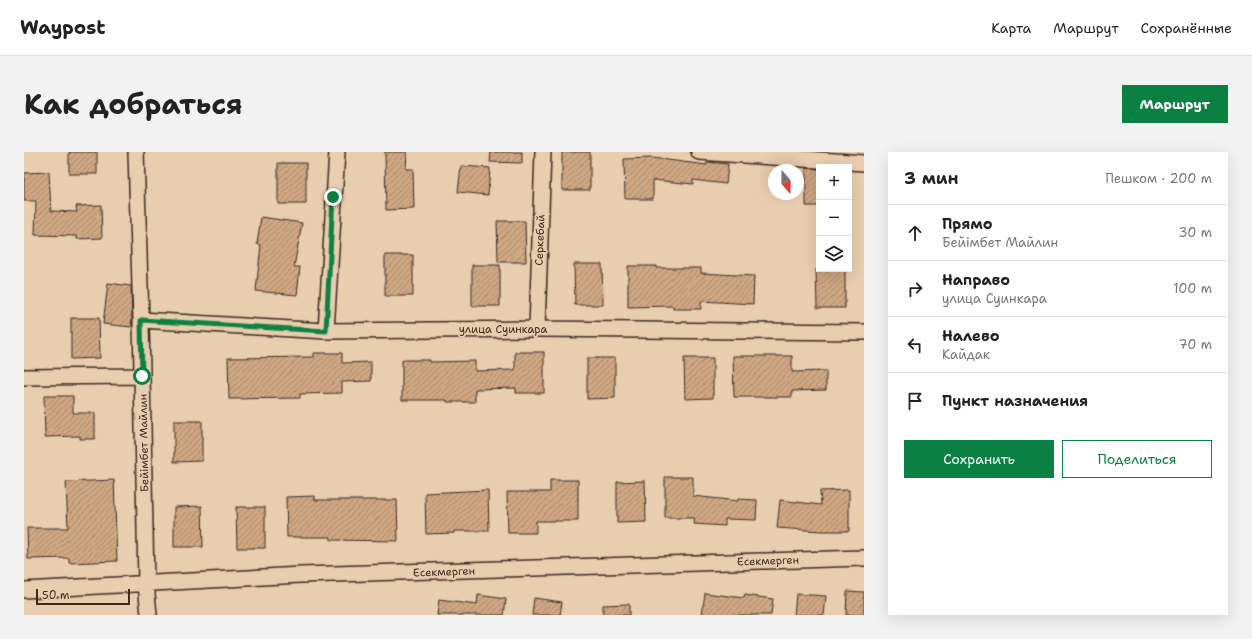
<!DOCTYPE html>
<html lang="ru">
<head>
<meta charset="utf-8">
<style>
  body { margin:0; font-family:"Shantell Sans",sans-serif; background:#f2f2f2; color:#222 }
  .controls { position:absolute; right:12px; top:12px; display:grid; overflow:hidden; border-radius:0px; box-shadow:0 4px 16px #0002 }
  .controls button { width:36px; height:36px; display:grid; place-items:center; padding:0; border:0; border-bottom:1px solid #e0e0e0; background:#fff; color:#222; font:20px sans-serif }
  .compass { position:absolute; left:744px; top:12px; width:36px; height:36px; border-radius:50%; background:#fff; box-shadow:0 4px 16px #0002; rotate:160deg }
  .scale { position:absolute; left:12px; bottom:10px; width:94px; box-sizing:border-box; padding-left:4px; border:2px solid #3b2a1e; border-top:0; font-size:11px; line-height:14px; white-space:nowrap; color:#3b2a1e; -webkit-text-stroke:3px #e8cdaf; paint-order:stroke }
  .stop { position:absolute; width:12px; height:12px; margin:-9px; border:3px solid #0b8043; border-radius:50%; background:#fff }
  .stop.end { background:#0b8043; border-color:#fff; box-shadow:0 1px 4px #0008 }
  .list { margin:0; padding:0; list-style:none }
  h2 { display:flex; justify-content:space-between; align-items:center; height:52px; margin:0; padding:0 16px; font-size:17px }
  h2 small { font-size:13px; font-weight:400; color:#767676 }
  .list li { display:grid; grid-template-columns:26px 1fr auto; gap:12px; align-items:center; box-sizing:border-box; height:56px; padding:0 16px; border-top:1px solid #e0e0e0 }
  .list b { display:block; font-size:15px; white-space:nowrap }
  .list p { margin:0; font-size:13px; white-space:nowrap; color:#767676 }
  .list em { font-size:13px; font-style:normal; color:#767676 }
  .actions { display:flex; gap:8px; padding:12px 16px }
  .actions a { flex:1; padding:9px 0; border:1px solid #0b8043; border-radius:0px; text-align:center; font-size:14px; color:#0b8043 }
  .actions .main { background:#0b8043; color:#fff }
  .icon { flex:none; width:22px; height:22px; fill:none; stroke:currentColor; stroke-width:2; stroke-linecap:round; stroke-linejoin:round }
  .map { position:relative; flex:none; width:840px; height:463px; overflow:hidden; border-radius:0px }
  header { display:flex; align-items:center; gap:24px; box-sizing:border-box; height:56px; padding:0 20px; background:#fff; border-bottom:1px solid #e0e0e0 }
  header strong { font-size:19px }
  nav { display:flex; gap:22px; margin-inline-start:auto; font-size:14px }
  .intro { display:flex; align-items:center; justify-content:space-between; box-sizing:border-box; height:96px; padding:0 24px }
  h1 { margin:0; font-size:28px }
  .button { padding:10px 18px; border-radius:0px; background:#0b8043; color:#fff; font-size:14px; font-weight:700 }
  main { display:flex; gap:24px; padding:0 24px }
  aside { flex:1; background:#fff; border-radius:0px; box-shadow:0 4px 16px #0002 }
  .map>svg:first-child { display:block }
  .building { fill:url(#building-hatch); stroke:#3b2a1e }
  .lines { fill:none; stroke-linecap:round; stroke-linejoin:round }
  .minor-casing { stroke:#3b2a1e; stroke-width:18 }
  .minor { stroke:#e8cdaf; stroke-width:15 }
  .route { stroke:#0b8043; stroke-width:5 }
  .labels { text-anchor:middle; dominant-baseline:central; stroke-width:3.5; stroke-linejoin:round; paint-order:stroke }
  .street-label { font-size:11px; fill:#3b2a1e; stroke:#e8cdaf }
</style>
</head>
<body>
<header>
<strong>Waypost</strong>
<nav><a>Карта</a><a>Маршрут</a><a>Сохранённые</a></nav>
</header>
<div class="intro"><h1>Как добраться</h1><a class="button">Маршрут</a></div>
<main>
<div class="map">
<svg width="840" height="463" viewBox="0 0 840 463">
  <defs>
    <pattern id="building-hatch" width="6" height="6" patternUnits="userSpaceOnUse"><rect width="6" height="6" fill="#cfa783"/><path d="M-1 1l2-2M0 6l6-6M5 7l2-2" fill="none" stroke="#a9886b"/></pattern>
  </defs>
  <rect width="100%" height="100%" fill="#e8cdaf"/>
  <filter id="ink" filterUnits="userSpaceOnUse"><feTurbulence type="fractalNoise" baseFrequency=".025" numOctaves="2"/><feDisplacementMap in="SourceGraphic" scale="8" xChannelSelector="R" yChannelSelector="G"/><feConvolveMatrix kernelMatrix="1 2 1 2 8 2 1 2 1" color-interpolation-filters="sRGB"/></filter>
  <g filter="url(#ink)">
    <!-- building -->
    <path class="building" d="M 45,0 L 73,0 L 73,22 L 45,22 Z
      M 361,0 L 383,0 L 382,17 L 389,17 L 390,57 L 362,58 Z
      M 467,0 L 498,0 L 498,11 L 466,10 Z
      M 538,0 L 566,0 L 566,38 L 538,38 Z
      M 628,6 L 683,13 L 683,10 L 704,12 L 702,32 L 669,28 L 669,32 L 629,28 L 629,47 L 601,47 L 600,7 Z
      M 254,11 L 282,11 L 282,52 L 254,52 Z
      M 437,14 L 466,16 L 464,43 L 434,40 Z
      M 782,16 L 795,17 L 795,54 L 782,54 Z
      M 25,20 L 27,59 L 53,60 L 52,54 L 77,53 L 78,86 L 53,87 L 53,84 L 11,83 L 12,49 L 0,49 L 0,21 Z
      M 237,65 L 278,71 L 270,115 L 276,115 L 273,143 L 232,139 L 237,93 L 233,92 Z
      M 473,69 L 501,69 L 502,110 L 474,110 Z
      M 361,103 L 389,103 L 389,144 L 361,144 Z
      M 550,112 L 578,112 L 579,153 L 551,153 Z
      M 448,113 L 476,113 L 476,154 L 448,154 Z
      M 604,114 L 632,114 L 632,116 L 677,116 L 677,121 L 730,124 L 729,152 L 677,149 L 677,157 L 649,157 L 649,154 L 604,155 Z
      M 792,117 L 821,117 L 821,156 L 793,156 Z
      M 84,131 L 107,134 L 108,166 L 107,175 L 79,172 Z
      M 47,166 L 75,166 L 76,206 L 47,207 Z
      M 491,200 L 520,200 L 520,241 L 492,241 L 492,236 L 451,237 L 451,250 L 423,250 L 423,248 L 378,248 L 378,208 L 406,208 L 406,210 L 451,209 L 451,219 L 491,218 Z
      M 290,201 L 318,201 L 318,211 L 347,210 L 347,229 L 318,230 L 318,241 L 276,242 L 276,246 L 205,247 L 204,206 L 290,205 Z
      M 709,204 L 768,204 L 768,220 L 802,219 L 802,238 L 768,239 L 768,245 L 710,245 Z
      M 563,206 L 591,206 L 591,246 L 563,247 Z
      M 660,206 L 689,206 L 689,246 L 661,247 Z
      M 20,244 L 49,244 L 49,261 L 71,261 L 71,287 L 56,287 L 56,284 L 21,285 Z
      M 150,269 L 178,269 L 178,309 L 150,310 Z
      M 641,325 L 669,325 L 669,344 L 714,349 L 714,347 L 733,348 L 732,368 L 701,367 L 701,374 L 670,372 L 671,366 L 641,366 Z
      M 90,328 L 93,409 L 45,411 L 45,406 L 4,407 L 3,376 L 44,376 L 42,330 Z
      M 526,328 L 554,328 L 554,369 L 512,369 L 512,381 L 484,381 L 483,340 L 526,340 Z
      M 621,329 L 622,370 L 593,371 L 593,330 Z
      M 464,338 L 465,379 L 430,379 L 430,381 L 402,382 L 401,341 Z
      M 825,338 L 825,379 L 797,379 L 753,376 L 756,348 L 797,353 L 796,339 Z
      M 291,344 L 291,348 L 373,348 L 374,389 L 307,388 L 307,385 L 263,385 L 262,345 Z
      M 178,354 L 179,395 L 150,395 L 150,355 Z
      M 212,355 L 241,355 L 241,396 L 213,396 Z
      M 823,439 L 840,440 L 840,463 L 822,463 Z
      M 681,441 L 720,446 L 721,443 L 749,447 L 747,463 L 678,463 Z
      M 772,442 L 802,444 L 800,463 L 770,463 Z
      M 454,443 L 482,447 L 480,463 L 413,463 L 415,448 L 453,453 Z
      M 510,446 L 538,450 L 536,463 L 508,463 Z
      M 605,452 L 605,463 L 579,463 L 579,453 Z"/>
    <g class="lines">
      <defs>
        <path id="minor" d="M 112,0 L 117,168 L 122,431 L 125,463
          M 675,0 L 840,11
          M 117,168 L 302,179 L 513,177 L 840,180
          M 513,177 L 519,0
          M 302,179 L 313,0
          M 0,225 L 118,224
          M 0,438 L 277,423 L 840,406"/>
      </defs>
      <!-- minor casing -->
      <use href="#minor" class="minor-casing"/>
      <!-- minor -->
      <use href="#minor" class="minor"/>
    </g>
  </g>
  <g class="lines" filter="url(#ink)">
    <!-- route -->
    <path class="route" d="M 118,224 L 117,168 L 302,179 L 309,45"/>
  </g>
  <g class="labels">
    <!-- street labels -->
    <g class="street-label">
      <text transform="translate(516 88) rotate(-88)">Серкебай</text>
      <text x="479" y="177">улица Суинкара</text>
      <text transform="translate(120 291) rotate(-91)">Бейімбет Майлин</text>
      <text transform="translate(744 409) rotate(-2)">Eсекмерген</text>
      <text transform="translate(420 420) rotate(-2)">Eсекмерген</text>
    </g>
  </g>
</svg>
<div class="controls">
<button>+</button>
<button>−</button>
<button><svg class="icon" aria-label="layers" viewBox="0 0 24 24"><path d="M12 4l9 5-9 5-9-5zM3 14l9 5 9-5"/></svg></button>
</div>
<svg class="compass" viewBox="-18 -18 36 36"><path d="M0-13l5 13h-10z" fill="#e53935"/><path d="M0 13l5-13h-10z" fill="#767676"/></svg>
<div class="scale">50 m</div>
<div class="stop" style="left:118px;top:224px"></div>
<div class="stop end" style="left:309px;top:45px"></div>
</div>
<aside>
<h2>3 мин<small>Пешком · 200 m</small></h2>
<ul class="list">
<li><svg class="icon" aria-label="ahead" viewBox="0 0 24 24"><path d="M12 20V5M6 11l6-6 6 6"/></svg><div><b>Прямо</b><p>Бейімбет Майлин</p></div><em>30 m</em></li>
<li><svg class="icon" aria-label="right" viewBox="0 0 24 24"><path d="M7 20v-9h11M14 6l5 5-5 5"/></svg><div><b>Направо</b><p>улица Суинкара</p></div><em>100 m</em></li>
<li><svg class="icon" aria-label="left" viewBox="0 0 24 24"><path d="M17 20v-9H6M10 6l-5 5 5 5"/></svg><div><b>Налево</b><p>Кайдак</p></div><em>70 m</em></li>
<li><svg class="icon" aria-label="arrive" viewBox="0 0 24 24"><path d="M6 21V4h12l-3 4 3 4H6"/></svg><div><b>Пункт назначения</b></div></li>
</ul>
<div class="actions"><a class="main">Сохранить</a><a>Поделиться</a></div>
</aside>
</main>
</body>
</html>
